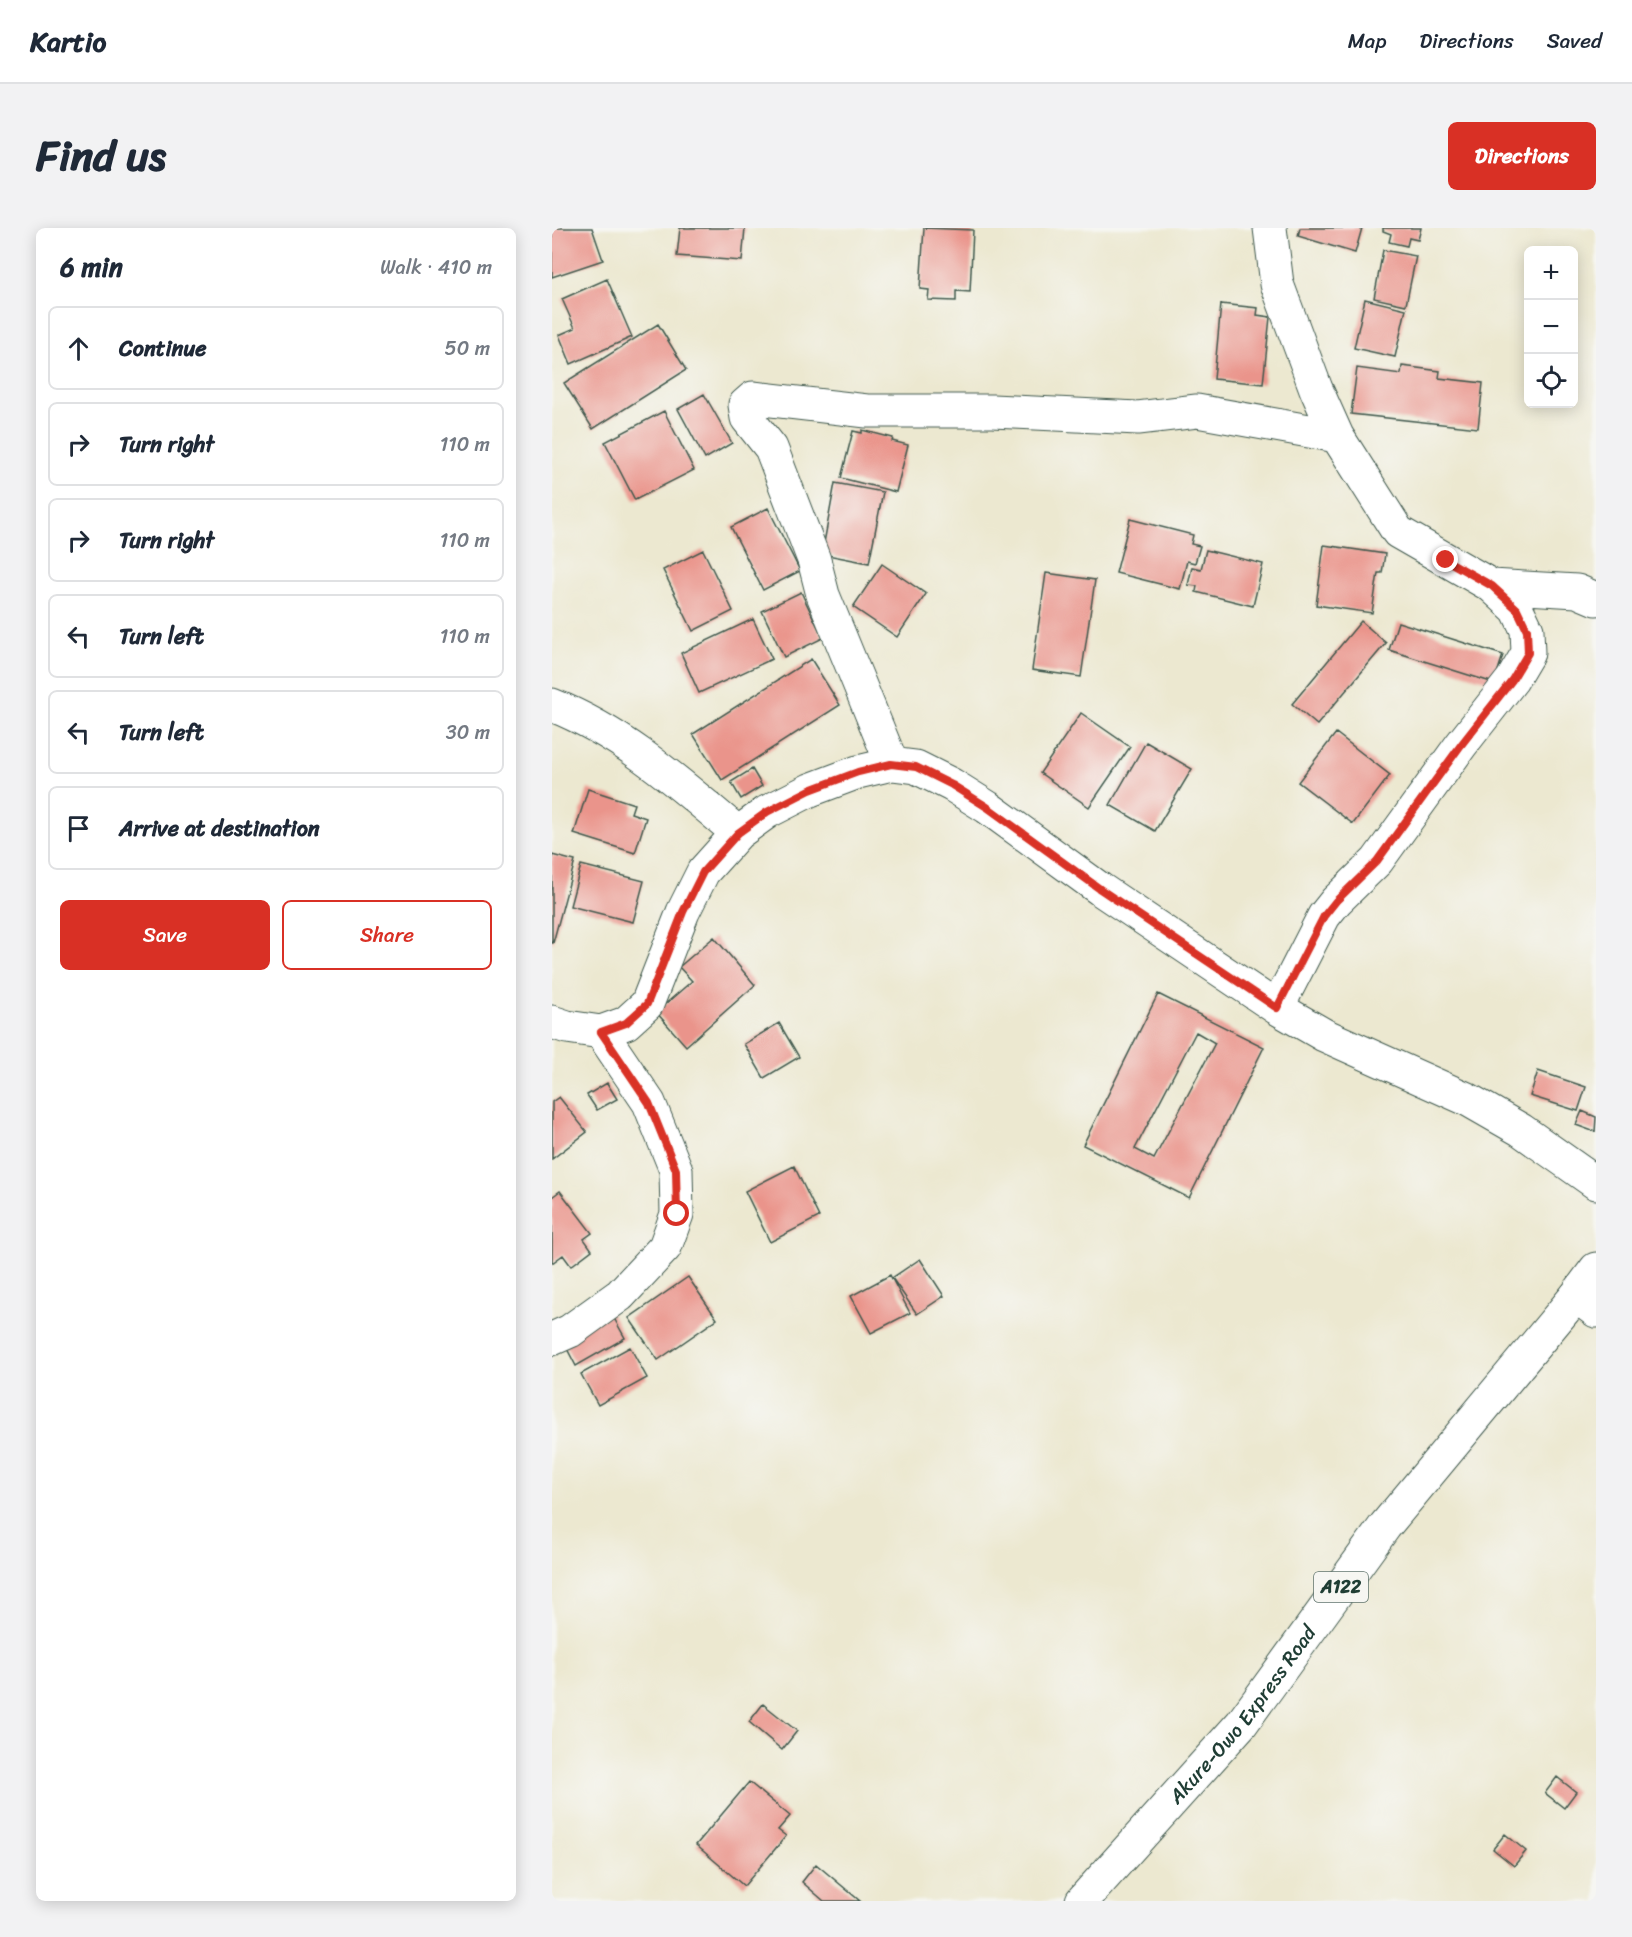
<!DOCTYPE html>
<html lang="en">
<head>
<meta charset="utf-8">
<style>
  body { margin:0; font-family:Sriracha,sans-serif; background:#f2f2f3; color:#1f2937 }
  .controls { position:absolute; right:18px; top:18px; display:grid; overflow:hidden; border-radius:9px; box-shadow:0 3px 15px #0003 }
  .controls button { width:54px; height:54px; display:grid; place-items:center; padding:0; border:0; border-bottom:2px solid #e0e1e3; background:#fff; color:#1f2937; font:30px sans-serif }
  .stop { position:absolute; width:18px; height:18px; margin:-14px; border:4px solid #d93025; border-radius:50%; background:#fff }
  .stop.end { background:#d93025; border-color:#fff; box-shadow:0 2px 6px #0008 }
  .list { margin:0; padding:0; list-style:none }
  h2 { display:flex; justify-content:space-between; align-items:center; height:78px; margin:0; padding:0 24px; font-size:26px }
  h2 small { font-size:20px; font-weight:400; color:#747a83 }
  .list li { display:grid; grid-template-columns:39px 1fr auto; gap:18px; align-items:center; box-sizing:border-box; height:84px; margin:0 12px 12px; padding:0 12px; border:2px solid #e0e1e3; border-radius:9px }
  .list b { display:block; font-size:22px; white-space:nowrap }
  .list em { font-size:20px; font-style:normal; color:#747a83 }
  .actions { display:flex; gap:12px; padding:18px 24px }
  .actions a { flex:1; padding:14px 0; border:2px solid #d93025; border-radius:9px; text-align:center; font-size:21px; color:#d93025 }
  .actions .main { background:#d93025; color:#fff }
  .icon { flex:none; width:33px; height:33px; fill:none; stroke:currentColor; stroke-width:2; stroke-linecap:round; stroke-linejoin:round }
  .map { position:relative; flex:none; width:1044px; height:1673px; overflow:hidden; border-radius:9px }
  header { display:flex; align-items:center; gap:36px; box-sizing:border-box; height:84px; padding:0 30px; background:#fff; border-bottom:2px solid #e0e1e3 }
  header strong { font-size:28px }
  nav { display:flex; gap:33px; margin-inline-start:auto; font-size:21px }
  .intro { display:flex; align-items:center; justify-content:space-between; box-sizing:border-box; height:144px; padding:0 36px }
  h1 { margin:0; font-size:42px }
  .button { padding:15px 27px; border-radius:9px; background:#d93025; color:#fff; font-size:21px; font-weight:700 }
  main { display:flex; gap:36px; padding:0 36px }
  aside { flex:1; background:#fff; border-radius:9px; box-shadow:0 3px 15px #0003 }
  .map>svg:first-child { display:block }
  .building { fill:#ea948b; fill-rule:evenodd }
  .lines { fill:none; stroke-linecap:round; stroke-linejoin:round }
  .minor-casing { stroke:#3e574b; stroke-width:35 }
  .highway-casing { stroke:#3e574b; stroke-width:35 }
  .minor { stroke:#fff; stroke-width:33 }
  .highway { stroke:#fff; stroke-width:33 }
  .route { stroke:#d93025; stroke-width:8 }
  .labels { text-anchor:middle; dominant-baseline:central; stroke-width:4.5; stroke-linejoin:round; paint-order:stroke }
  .shield { fill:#f6f6f2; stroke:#60746d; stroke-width:1.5 }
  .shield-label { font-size:18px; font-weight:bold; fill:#1f3d34 }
  .street-label { font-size:20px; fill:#1f3d34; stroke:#f6f6f2 }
</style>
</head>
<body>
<header>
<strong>Kartio</strong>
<nav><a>Map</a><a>Directions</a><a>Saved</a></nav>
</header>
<div class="intro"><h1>Find us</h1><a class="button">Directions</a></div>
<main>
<aside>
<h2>6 min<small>Walk · 410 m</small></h2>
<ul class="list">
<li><svg class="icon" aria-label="ahead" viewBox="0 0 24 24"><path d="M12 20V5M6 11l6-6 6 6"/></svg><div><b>Continue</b></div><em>50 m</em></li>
<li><svg class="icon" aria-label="right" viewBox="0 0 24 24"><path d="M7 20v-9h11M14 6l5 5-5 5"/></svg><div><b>Turn right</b></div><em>110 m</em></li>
<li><svg class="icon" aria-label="right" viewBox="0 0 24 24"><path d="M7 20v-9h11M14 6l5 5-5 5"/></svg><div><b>Turn right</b></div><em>110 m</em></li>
<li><svg class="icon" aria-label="left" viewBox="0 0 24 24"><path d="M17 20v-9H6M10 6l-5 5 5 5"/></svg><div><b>Turn left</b></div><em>110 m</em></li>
<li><svg class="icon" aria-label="left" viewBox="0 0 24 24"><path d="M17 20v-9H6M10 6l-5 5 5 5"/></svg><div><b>Turn left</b></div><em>30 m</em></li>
<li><svg class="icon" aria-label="arrive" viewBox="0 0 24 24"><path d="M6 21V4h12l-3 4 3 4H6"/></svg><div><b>Arrive at destination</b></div></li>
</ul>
<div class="actions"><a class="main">Save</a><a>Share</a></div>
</aside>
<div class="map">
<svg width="1044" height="1673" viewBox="0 0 1044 1673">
  <rect width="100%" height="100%" fill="#f6f6f2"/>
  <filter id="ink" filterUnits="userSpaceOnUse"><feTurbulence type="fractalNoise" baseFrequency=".0167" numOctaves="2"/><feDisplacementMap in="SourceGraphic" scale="12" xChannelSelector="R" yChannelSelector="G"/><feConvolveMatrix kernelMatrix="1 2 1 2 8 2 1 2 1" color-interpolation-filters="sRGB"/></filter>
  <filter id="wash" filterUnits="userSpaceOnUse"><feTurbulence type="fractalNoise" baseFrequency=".008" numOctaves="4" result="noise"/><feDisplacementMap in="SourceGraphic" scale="24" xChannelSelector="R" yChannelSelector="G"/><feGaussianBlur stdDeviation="1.35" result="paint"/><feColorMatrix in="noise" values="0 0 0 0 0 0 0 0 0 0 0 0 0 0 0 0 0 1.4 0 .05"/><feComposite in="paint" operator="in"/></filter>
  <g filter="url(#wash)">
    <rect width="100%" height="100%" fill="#ece8d0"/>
    <g id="blocks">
      <!-- building -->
      <path class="building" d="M 0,0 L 40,0 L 51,32 L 0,49 Z
        M 128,0 L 193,0 L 190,33 L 125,28 Z
        M 372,0 L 421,2 L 418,64 L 404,63 L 404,73 L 376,72 L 377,62 L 368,61 Z
        M 748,0 L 810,0 L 803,25 L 746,8 Z
        M 831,0 L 869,0 L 866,12 L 857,10 L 855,18 L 837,14 L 839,6 L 831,3 Z
        M 831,22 L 864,28 L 854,77 L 822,70 Z
        M 55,51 L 80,109 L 19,136 L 7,107 L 23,100 L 10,71 Z
        M 813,71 L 854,81 L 843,129 L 802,120 Z
        M 669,76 L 706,80 L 705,87 L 718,89 L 711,156 L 662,151 Z
        M 106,96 L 134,142 L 41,201 L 12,155 Z
        M 850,138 L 888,143 L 887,150 L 931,155 L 926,200 L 799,186 L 805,140 L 849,146 Z
        M 152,166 L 180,215 L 153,231 L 126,181 Z
        M 112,183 L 142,242 L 83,272 L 53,214 Z
        M 310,202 L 341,210 L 340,213 L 356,217 L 344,264 L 289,250 L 301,203 L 310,205 Z
        M 283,255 L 331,264 L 317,335 L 270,326 Z
        M 216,280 L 248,343 L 211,362 L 179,299 Z
        M 578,291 L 641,307 L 639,316 L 648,318 L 643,335 L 635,333 L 628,361 L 564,345 Z
        M 772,317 L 833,326 L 830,345 L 826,345 L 820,385 L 764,377 Z
        M 151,322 L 181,383 L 141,403 L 111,342 Z
        M 654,322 L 711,336 L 701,378 L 644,364 L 645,358 L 636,357 L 640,339 L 649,341 Z
        M 330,336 L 374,366 L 345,409 L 301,379 Z
        M 494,345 L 543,352 L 529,449 L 480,442 Z
        M 249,364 L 271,410 L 232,429 L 210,383 Z
        M 201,391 L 220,431 L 147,465 L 129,425 Z
        M 809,393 L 834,415 L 765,497 L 740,476 Z
        M 846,394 L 951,427 L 942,455 L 837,422 Z
        M 259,431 L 288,477 L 170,552 L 141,506 Z
        M 529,485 L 578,519 L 537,579 L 488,545 Z
        M 784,505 L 838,547 L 801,596 L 746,554 Z
        M 594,514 L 640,541 L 603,603 L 558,577 Z
        M 200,541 L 210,558 L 189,571 L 179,554 Z
        M 36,561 L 82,576 L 79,585 L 94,590 L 83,625 L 22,606 Z
        M 0,627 L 23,633 L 1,715 L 0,715 Z
        M 29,637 L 92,653 L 81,694 L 18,678 Z
        M 162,709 L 203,757 L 134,818 L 104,784 L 140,753 L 127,739 Z
        M 606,766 L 712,819 L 637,970 L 531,917 ZM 644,804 L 663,815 L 602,931 L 583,921 Z
        M 227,795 L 247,829 L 212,850 L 192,816 Z
        M 986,843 L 1034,859 L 1026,883 L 978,868 Z
        M 55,855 L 65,871 L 45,882 L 35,867 Z
        M 7,869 L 35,904 L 0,931 L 0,874 Z
        M 1030,883 L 1044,889 L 1043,904 L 1024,897 Z
        M 242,938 L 267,989 L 218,1014 L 193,963 Z
        M 8,963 L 40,1005 L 32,1011 L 40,1022 L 19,1038 L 11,1027 L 0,1035 L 0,969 Z
        M 368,1031 L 392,1068 L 365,1086 L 340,1050 Z
        M 338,1047 L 358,1085 L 319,1105 L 299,1068 Z
        M 136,1049 L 165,1091 L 106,1132 L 77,1090 Z
        M 58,1083 L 73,1110 L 24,1138 L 10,1111 Z
        M 78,1119 L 95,1150 L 46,1177 L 29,1146 Z
        M 211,1476 L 245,1503 L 230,1522 L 197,1494 Z
        M 1005,1549 L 1024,1564 L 1012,1580 L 993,1565 Z
        M 197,1554 L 238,1588 L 226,1602 L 234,1608 L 192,1658 L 144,1617 Z
        M 953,1606 L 974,1623 L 962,1638 L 941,1621 Z
        M 264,1636 L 308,1673 L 272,1673 L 250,1654 Z"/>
    </g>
  </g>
  <g filter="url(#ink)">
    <use href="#blocks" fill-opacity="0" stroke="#3e574b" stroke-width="1.5"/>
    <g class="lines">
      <defs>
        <path id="minor" d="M 718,0 L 725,56 L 764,161 L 785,208 L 846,304 L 940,358 L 965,381 L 975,402 L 976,425 L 960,452 L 909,517 L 825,633 L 784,673 L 772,688 L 725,780
          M 940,358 L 1025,363 L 1044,371
          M 0,477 C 71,505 128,556 186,605
          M 340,536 L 271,367 L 262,332 L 219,220 L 195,190 L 193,177 L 201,170 L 315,183 L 440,183 L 586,190 L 645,183 L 785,208
          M 0,794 L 15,799 L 49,804 L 74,795 L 95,776 L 131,684 L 151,644 L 186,605 L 215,584 L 258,562 L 306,544 L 340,536 L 364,539 L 400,557 L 435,579 L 548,661 L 725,780 L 772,807 L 915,871 L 969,902 L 1044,955
          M 1024,1068 L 1044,1083
          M 0,1111 L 18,1103 L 68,1067 L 113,1019 L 125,986 L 124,942 L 97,875 L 49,804"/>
        <g id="highway">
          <path id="s1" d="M 530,1673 L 690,1495 L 833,1298 L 1024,1068 L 1044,1041"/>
        </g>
      </defs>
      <!-- minor casing -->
      <use href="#minor" class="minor-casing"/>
      <!-- highway casing -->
      <use href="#highway" class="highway-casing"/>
      <!-- minor -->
      <use href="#minor" class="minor"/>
      <!-- highway -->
      <use href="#highway" class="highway"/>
    </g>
  </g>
  <g class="lines" filter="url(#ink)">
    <!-- route -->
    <path class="route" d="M 125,986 L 124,942 L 97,875 L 49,804 L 74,795 L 95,776 L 131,684 L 151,644 L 186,605 L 215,584 L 258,562 L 306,544 L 339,536 L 364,539 L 400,557 L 435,579 L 548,661 L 725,780 L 772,688 L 784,673 L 825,633 L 909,517 L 960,452 L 976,425 L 975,402 L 965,381 L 940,358 L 894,332"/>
  </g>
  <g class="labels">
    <!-- shield labels -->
    <rect class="shield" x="762" y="1344" width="54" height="30" rx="4.5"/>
    <g class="shield-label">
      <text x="789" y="1359">A122</text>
    </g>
    <!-- street labels -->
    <g class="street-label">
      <text stroke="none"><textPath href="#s1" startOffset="246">Akure-Owo Express Road</textPath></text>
    </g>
  </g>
</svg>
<div class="controls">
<button>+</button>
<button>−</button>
<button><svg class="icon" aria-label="locate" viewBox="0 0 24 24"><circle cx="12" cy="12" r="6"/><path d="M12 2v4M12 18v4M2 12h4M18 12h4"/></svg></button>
</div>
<div class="stop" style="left:125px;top:986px"></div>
<div class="stop end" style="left:894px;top:332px"></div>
</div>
</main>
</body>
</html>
